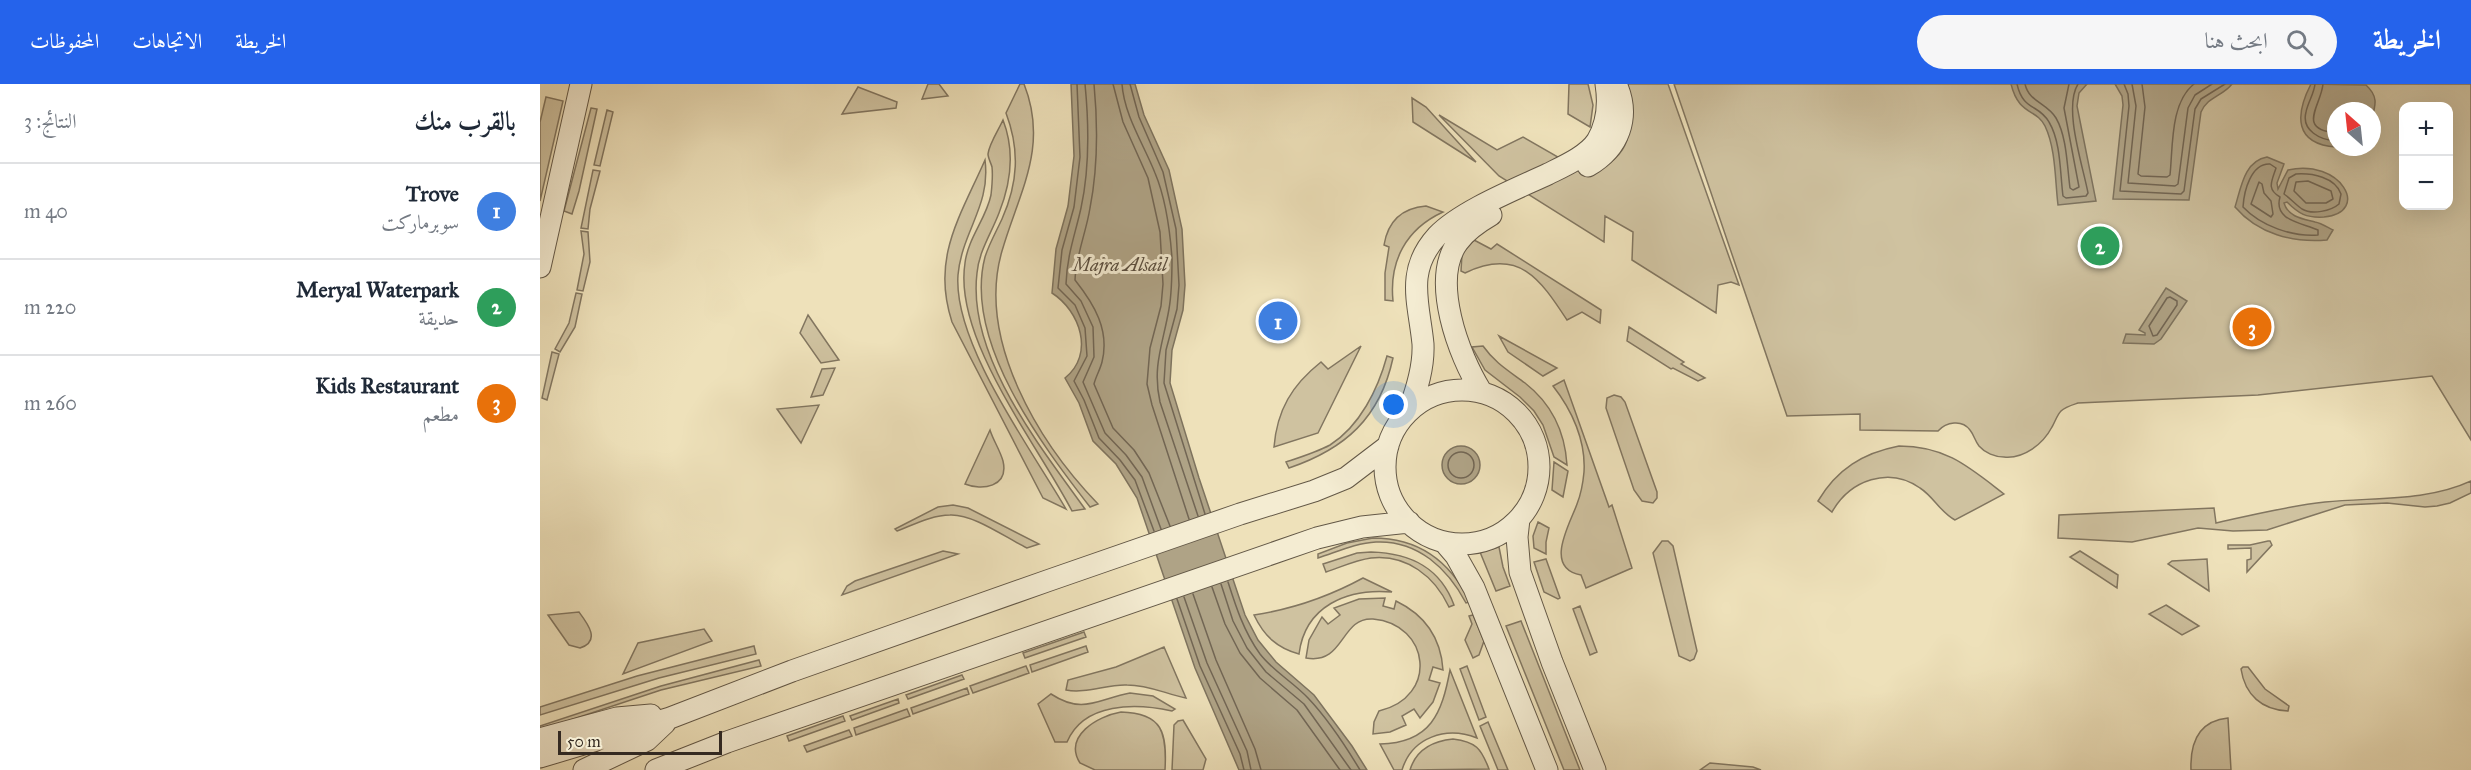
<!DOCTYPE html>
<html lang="ar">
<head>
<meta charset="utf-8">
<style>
  body { margin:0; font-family:"IM FELL Great Primer",Amiri,serif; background:#f6f6f7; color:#1f2937; direction:rtl }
  .controls { position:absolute; right:18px; top:18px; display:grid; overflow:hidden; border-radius:12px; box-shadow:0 6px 24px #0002 }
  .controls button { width:54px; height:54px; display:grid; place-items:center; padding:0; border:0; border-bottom:2px solid #e0e1e3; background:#fff; color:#1f2937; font:30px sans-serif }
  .compass { position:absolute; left:1787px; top:18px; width:54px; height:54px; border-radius:50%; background:#fff; box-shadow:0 6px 24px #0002; rotate:333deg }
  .scale { position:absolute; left:18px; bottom:15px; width:164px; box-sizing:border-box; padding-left:6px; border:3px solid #352a21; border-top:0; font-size:16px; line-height:21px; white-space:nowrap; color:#352a21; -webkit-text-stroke:4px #f4ecd2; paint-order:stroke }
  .you { position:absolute; left:854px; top:321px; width:21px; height:21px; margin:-15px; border:4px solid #fff; border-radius:50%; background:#1a73e8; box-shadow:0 0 0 9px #1a73e833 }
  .badge { display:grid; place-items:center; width:39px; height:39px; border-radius:50%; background:#2563eb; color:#fff; font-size:20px; font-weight:700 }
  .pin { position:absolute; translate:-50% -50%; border:3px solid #fff; box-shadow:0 2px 6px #0006 }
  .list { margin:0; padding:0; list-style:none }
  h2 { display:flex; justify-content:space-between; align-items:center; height:78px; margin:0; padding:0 24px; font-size:26px }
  h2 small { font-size:20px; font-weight:400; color:#747a83 }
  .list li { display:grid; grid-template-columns:39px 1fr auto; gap:18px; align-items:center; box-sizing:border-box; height:96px; padding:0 24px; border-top:2px solid #e0e1e3 }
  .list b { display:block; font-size:22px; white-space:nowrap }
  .list p { margin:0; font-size:20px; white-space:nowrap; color:#747a83 }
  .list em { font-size:20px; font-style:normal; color:#747a83 }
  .icon { flex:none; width:33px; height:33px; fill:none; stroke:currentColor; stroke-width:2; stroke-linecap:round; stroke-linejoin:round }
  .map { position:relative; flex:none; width:1931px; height:686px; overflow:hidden; direction:ltr }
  header { display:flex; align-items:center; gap:36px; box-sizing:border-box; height:84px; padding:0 30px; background:#2563eb; color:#fff }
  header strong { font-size:28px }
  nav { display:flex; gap:33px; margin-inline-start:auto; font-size:21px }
  .search { width:420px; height:54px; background:#f6f6f7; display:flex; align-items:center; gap:15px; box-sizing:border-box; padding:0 21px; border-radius:33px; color:#747a83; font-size:22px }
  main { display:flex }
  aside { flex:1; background:#fff }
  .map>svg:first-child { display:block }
  .green { fill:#cfc2a0; stroke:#827660; stroke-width:1.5; fill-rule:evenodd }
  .water { fill:#afa386; stroke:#7e735e; stroke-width:1.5 }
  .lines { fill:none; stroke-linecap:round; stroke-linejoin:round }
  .shore { stroke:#726654; stroke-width:1.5 }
  .street-casing { stroke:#635847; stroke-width:23 }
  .street { stroke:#f4ecd2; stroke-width:21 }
  .labels { text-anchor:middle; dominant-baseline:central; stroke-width:6; stroke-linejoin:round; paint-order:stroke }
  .water-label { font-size:18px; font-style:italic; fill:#5a4e3f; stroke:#f4ecd2 }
</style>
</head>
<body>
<header>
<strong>الخريطة</strong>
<div class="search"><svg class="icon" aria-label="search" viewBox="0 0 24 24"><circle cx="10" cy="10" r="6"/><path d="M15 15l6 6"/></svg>ابحث هنا</div>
<nav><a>الخريطة</a><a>الاتجاهات</a><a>المحفوظات</a></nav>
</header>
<main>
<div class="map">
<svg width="1931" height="686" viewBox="0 0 1931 686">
  <rect width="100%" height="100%" fill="#eee1ba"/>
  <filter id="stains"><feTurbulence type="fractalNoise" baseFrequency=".00333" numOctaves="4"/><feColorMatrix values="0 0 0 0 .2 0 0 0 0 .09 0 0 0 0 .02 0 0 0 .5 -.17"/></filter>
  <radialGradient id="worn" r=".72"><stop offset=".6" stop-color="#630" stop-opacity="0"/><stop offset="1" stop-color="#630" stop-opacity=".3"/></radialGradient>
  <!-- green -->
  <path class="green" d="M 388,0 L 399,0 L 408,12 L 382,15 Z
    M 480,0 L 484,0 C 509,63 479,108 462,167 C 436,256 499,359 558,420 L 550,423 C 502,361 423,257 445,173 C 449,160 456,148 462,135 C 478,99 480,66 466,29 Z
    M 1029,0 L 1048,0 L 1053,21 L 1050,43 L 1028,30 Z
    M 1084,0 L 1128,0 L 1199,201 L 1191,198 L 1178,201 L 1176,229 L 1092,176 L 1093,148 L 1065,132 L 1064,158 L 959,92 L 899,31 L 957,66 L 983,53 L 1049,91 C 1098,69 1091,44 1084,0 Z
    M 1134,0 L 1931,0 L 1931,356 L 1892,292 L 1718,311 L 1538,319 C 1532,321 1525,323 1521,327 C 1517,331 1515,338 1512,343 C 1503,360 1484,375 1464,373 C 1455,373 1445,369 1439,362 C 1435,357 1434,351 1430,346 C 1422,335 1406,338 1398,347 L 1320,346 L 1320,330 L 1247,332 ZM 1864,22 L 1908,22 L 1908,122 L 1864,122 ZM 1796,27 L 1832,27 L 1832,63 L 1796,63 Z
    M 318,3 L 357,18 L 356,24 L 302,30 Z
    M 6,13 L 23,17 L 0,117 L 0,38 Z
    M 872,14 L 886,23 L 936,78 L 873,38 Z
    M 51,24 L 57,25 L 39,107 L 32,130 L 24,127 Z
    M 67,26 L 73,28 L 60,82 L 54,81 Z
    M 463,36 C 475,67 471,99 459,129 C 451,150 439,167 437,189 C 427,272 500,362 545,425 L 532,427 C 498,361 413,255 425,179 C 428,154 446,135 451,111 C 452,102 453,92 452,83 C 451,79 448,74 448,70 C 449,60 459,45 463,36 Z
    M 445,76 C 451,122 422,147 418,191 C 413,260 492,366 526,425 L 503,414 L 412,238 C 391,174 420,133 445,76 Z
    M 53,86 L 60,87 L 50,125 L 48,145 L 41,144 Z
    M 886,122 L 903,128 C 866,145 849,177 853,217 L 845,216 L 845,189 L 849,163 L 844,161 C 848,137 862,124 886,122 Z
    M 41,147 L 48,148 L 50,178 L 43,207 L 37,206 L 44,170 Z
    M 934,156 L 951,165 L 957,160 L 1061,226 L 1060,239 L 1042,228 L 1027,236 C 1000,195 979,163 925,189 L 921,187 L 922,170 Z
    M 36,209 L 42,210 L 35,243 L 20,268 L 15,265 L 29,239 Z
    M 268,231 L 299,276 L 281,279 L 260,249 Z
    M 1089,243 L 1144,278 L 1141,280 L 1165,294 L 1158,297 L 1133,284 L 1131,285 L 1087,257 Z
    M 959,252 L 1017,284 L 1003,292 L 968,268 Z
    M 821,262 L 778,349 L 734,363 C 737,326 752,301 781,278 L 788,285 Z
    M 943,262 C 955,279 969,287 985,299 C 1012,320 1025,348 1027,381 L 1014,373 L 1003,341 L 994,327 L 980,313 L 945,286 L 932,263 Z
    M 12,268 L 19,270 L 7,316 L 2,314 Z
    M 847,272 L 853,274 C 840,334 805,365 749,384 L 746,378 C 761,373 777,368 790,361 C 820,342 838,305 847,272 Z
    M 295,284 L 283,311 L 271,313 L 282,285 Z
    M 1024,296 L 1069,423 L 1072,421 L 1092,484 L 1046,504 L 1041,491 C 1003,484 1030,440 1037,420 C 1041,410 1043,399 1044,388 C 1046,357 1032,326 1013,302 Z
    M 1074,311 L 1081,313 L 1085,318 L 1117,408 L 1117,414 L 1113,419 L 1102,417 L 1094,406 L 1066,324 L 1067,314 Z
    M 279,321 L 261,359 L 237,325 Z
    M 450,346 C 453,356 460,366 463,377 C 469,403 442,407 425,400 Z
    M 1359,362 C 1406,362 1429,383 1464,410 L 1415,436 C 1400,428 1394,413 1380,404 C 1349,382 1310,396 1292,428 L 1278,417 C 1297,385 1323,369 1359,362 Z
    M 1014,378 L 1028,387 L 1023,413 L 1012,406 Z
    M 1931,397 L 1931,409 L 1910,419 L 1897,422 L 1885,423 L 1847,419 L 1805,421 L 1727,446 L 1693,447 L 1658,444 L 1592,458 L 1518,454 L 1519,431 L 1674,424 L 1676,439 C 1712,431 1748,422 1785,418 C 1834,413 1886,418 1931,397 Z
    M 413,421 L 428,424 L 499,460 L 487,464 C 466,454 434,430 410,431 C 392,431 373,441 357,447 L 355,445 L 398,423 Z
    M 998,438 L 1009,444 L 1006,458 L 1006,470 L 994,464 L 993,452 Z
    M 833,454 C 879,454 910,477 930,518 L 926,519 C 908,485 878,456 836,458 C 816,459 797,468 778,474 L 778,470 L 807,459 Z
    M 1122,457 L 1128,457 L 1133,462 L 1157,567 L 1154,575 L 1150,577 L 1139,572 L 1113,469 Z
    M 1728,457 L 1730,457 L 1732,461 L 1707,488 L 1707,476 L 1711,475 L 1711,464 L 1688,465 L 1688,461 L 1710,461 Z
    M 959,463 L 963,483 L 970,502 L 956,507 L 940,468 Z
    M 403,467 L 418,470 L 302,511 L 307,502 L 315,497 Z
    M 1540,467 L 1578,491 L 1577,504 L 1530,473 Z
    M 831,468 C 870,469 900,483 914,521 L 909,523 C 895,493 867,470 831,474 C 816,476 801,483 786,488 L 783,480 L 817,469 Z
    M 1006,475 L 1020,514 L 1018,515 L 1004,508 L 994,478 Z
    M 1667,475 L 1669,507 L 1628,480 L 1632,477 Z
    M 823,494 L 852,508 C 807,504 765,522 759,570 C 737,564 724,552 714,531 C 753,525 788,513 823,494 Z
    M 845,514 L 843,522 L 854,525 L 856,517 C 885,531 901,554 903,586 L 893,583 L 889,596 L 900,599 L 893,618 L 880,634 L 874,625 L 862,632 L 866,641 L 850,648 L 833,650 L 834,638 L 839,627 C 899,613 890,540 833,535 C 800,533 805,581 766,574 L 769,556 L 782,533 L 788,540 L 800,531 L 794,524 L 819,515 Z
    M 1626,521 L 1659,542 L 1642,551 L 1609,530 Z
    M 1040,522 L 1057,568 L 1050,571 L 1033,525 Z
    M 39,528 C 48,540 61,557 40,564 L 29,561 L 8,531 Z
    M 933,531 L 944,557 L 939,571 L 933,574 L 925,556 L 932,540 L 929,532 Z
    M 981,537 L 1040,686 L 1024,686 L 966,542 Z
    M 164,545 L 172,557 L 83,590 L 98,559 Z
    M 544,548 L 546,553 L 485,574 L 483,569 Z
    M 214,562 L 216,570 L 119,594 L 0,631 L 0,623 L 97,592 Z
    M 546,562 L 548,568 L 492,588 L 490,581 Z
    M 624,563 L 646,614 C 626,610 609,601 587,601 C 567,600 546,610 526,606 L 528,596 L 576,583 Z
    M 219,576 L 221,582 L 121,606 L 0,646 L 0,642 L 121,602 Z
    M 486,582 L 489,589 L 433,609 L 430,602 Z
    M 927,582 L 946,633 L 939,636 L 920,585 Z
    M 1703,583 L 1708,583 L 1725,605 L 1749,622 L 1748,627 C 1722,626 1705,611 1701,585 Z
    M 910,586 L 937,654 C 906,642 872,653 862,686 L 854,686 L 840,660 C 891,659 902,629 910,586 Z
    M 422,591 L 424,595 L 368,615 L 366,611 Z
    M 427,604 L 429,610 L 373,630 L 371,624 Z
    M 590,609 L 613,612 L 635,625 L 632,627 C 596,619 544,618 527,658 L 515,658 L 498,620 L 511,610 C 543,631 558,615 590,609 Z
    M 358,615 L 359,619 L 312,636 L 310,632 Z
    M 367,625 L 370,632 L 316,651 L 314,644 Z
    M 581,628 C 623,629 627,649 625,686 L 555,686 L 540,679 C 523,652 558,632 581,628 Z
    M 303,632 L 305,637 L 249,657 L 247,652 Z
    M 1688,634 L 1691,686 L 1651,686 C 1650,659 1658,637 1688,634 Z
    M 643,636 L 666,675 L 663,686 L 632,686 L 634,641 L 638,637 Z
    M 948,638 L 968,686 L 958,686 L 940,642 Z
    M 309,646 L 312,652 L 267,668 L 264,662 Z
    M 913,655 C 936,658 941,664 949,685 L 870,686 C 876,666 893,657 913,655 Z
    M 1170,679 L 1213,683 L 1221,686 L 1160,686 Z"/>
  <!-- water -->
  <path class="water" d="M 531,0 L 595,0 L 604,31 L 629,86 L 642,145 L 645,201 L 643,226 L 632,266 L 630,299 L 659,394 L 705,531 L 718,556 L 736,578 L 774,611 L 812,662 L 827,686 L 699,686 L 655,584 L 597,414 L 576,380 L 553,357 L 539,319 L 525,294 C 555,270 540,227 512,209 L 516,165 L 528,122 L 534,72 Z
    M 1471,0 L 1547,0 L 1539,9 L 1537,22 L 1556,117 L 1518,121 C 1515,97 1516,65 1505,42 C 1496,24 1479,32 1471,0 Z
    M 1575,0 L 1692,0 C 1683,12 1667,13 1661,28 L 1649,116 L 1573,115 L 1583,21 L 1582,12 Z
    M 1771,0 L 1826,1 C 1838,12 1836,20 1832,34 L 1832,27 L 1796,27 L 1796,63 C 1754,60 1755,31 1771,0 Z
    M 1727,73 L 1744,80 L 1737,99 L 1738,105 L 1748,86 C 1800,74 1832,128 1784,133 C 1766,134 1759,130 1747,118 L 1744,119 C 1748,133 1763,135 1775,138 C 1781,139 1787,143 1793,146 L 1787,156 C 1753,159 1718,150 1695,123 C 1701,104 1704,77 1727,73 Z
    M 1626,204 L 1647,217 L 1621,255 L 1614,260 L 1583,259 L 1586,250 L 1605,251 L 1605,249 L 1599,246 Z
    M902 381a19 19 0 1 1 38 0a19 19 0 1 1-38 0Z"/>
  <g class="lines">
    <!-- shore -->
    <path class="shore" d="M 537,0 L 540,73 L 534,123 L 522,166 L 518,204 L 535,221 L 545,244 L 547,272 L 534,297 L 544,316 L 559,354 L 580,376 L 595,396 L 614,447
      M 545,0 C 549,41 550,83 541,124 C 535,151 527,171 526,200 L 541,217 L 553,243 L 554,273 L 543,298 L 565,349 L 586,371 L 602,393 L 621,445
      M 554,0 C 558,42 558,83 550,124 C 546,149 536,171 535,196 C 554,220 570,246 562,278 C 560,286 556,292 554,300 L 573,344 L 594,366 L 609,389 L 630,442
      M 573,0 L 583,38 L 608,94 L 620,148 L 623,200 L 621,222 L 610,264 L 607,300 L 612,321 L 649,435
      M 582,0 C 584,31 604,61 615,89 C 626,115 630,147 632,174 C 632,191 632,208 629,225 C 623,260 612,282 620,318 L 658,432
      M 590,0 L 599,33 L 623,88 L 636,145 L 639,201 L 637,225 L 626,266 L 624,299 L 665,430
      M 1477,0 C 1483,27 1499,20 1509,38 C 1521,58 1520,89 1523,112 L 1526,114 L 1546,112 L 1548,109 C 1543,82 1523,24 1538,0
      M 1485,0 C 1489,18 1507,19 1516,34 C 1527,53 1527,82 1530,104 L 1533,106 L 1539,103 L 1524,24 L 1529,0
      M 1584,0 L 1588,10 L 1589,22 L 1580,107 L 1641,110 L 1644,107 L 1655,25 L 1661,15 L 1685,0
      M 1592,0 L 1596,22 L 1588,99 L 1635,102 L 1638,100 L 1648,24 L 1655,11 L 1672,0
      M 1602,0 L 1605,23 L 1598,90 L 1601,92 L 1627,93 L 1630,91 C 1633,63 1630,19 1654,0
      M 1775,0 C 1774,10 1768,18 1766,28 C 1761,47 1781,56 1796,57
      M 1783,0 C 1781,22 1756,45 1796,49
      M 1730,80 L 1736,84 C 1732,97 1726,105 1740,113 C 1733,137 1763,139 1778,146 L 1778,151 C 1752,153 1721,142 1703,123 C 1704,107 1711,79 1730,80 Z
      M 1756,90 C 1772,89 1795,93 1801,110 L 1799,120 C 1791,127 1772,131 1762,125 C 1756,121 1750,114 1744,110 L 1749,94 Z
      M 1768,97 L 1791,107 L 1793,115 L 1786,119 L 1766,119 L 1754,107 L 1756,98 Z
      M 1719,98 L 1722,100 L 1724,109 L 1731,117 L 1733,130 L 1731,133 L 1711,120 Z
      M 1630,213 L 1637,217 L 1637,221 L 1617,251 L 1613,252 L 1609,242 L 1627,214 Z
      M908 381a13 13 0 1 1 26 0a13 13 0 1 1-26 0Z
      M 688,498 C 696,523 704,548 720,570 C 733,587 753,598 768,614 C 788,635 805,661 820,686
      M 681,500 L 693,537 L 707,564 L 726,588 L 764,620 L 811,686
      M 672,503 L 685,540 L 700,569 L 720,594 L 757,626 L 800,686
      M 653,510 L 676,576 L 715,665 L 721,686
      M 644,513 L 667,579 L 707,667 L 711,686
      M 637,515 L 660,582 L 700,670 L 704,686"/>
    <defs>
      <path id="street" d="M 1048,82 C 1079,64 1091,33 1076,0
        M 0,183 L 41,0
        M845 383a77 77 0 1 1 154 0a77 77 0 1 1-154 0Z
        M 941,307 C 919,272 890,196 918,158 C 926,147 939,138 951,131
        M 869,326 C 877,305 884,283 883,260 C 879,219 865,187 897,152 C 921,127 976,105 1008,90 C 1024,82 1047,72 1057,57 C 1067,40 1069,19 1066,0
        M 979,435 L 977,453 L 980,488 L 1012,578 L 1055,686
        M 904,458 L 916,472 L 934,504 L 1007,686
        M 0,655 L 77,634 L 111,631
        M 0,673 L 130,634 L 252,587 L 507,497 L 700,430 L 774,407 L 806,394 L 848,362
        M 44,686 L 107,656 L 125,639
        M 116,686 L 187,658 L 777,454 L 822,443 L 869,438"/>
    </defs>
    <!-- street casing -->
    <use href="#street" class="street-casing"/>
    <!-- street -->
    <use href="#street" class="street"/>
  </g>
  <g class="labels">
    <!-- water labels -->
    <g class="water-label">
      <text x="580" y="181">Majra Alsail</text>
    </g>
  </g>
  <rect width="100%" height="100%" filter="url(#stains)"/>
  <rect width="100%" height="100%" fill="url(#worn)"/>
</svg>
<div class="controls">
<button>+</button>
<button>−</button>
</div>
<svg class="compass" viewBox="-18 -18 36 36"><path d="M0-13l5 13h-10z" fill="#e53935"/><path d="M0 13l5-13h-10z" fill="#747a83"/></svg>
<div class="scale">50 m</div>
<div class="you"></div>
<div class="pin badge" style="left:738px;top:237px;background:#3f7fe0">1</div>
<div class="pin badge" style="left:1560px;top:162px;background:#2e9e5b">2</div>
<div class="pin badge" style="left:1712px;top:243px;background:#e8710a">3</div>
</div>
<aside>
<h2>بالقرب منك<small>النتائج: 3</small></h2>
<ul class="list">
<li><span class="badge" style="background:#3f7fe0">1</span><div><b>Trove</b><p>سوبرماركت</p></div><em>40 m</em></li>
<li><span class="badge" style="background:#2e9e5b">2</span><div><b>Meryal Waterpark</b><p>حديقة</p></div><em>220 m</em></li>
<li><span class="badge" style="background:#e8710a">3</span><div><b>Kids Restaurant</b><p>مطعم</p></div><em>260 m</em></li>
</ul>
</aside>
</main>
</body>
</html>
